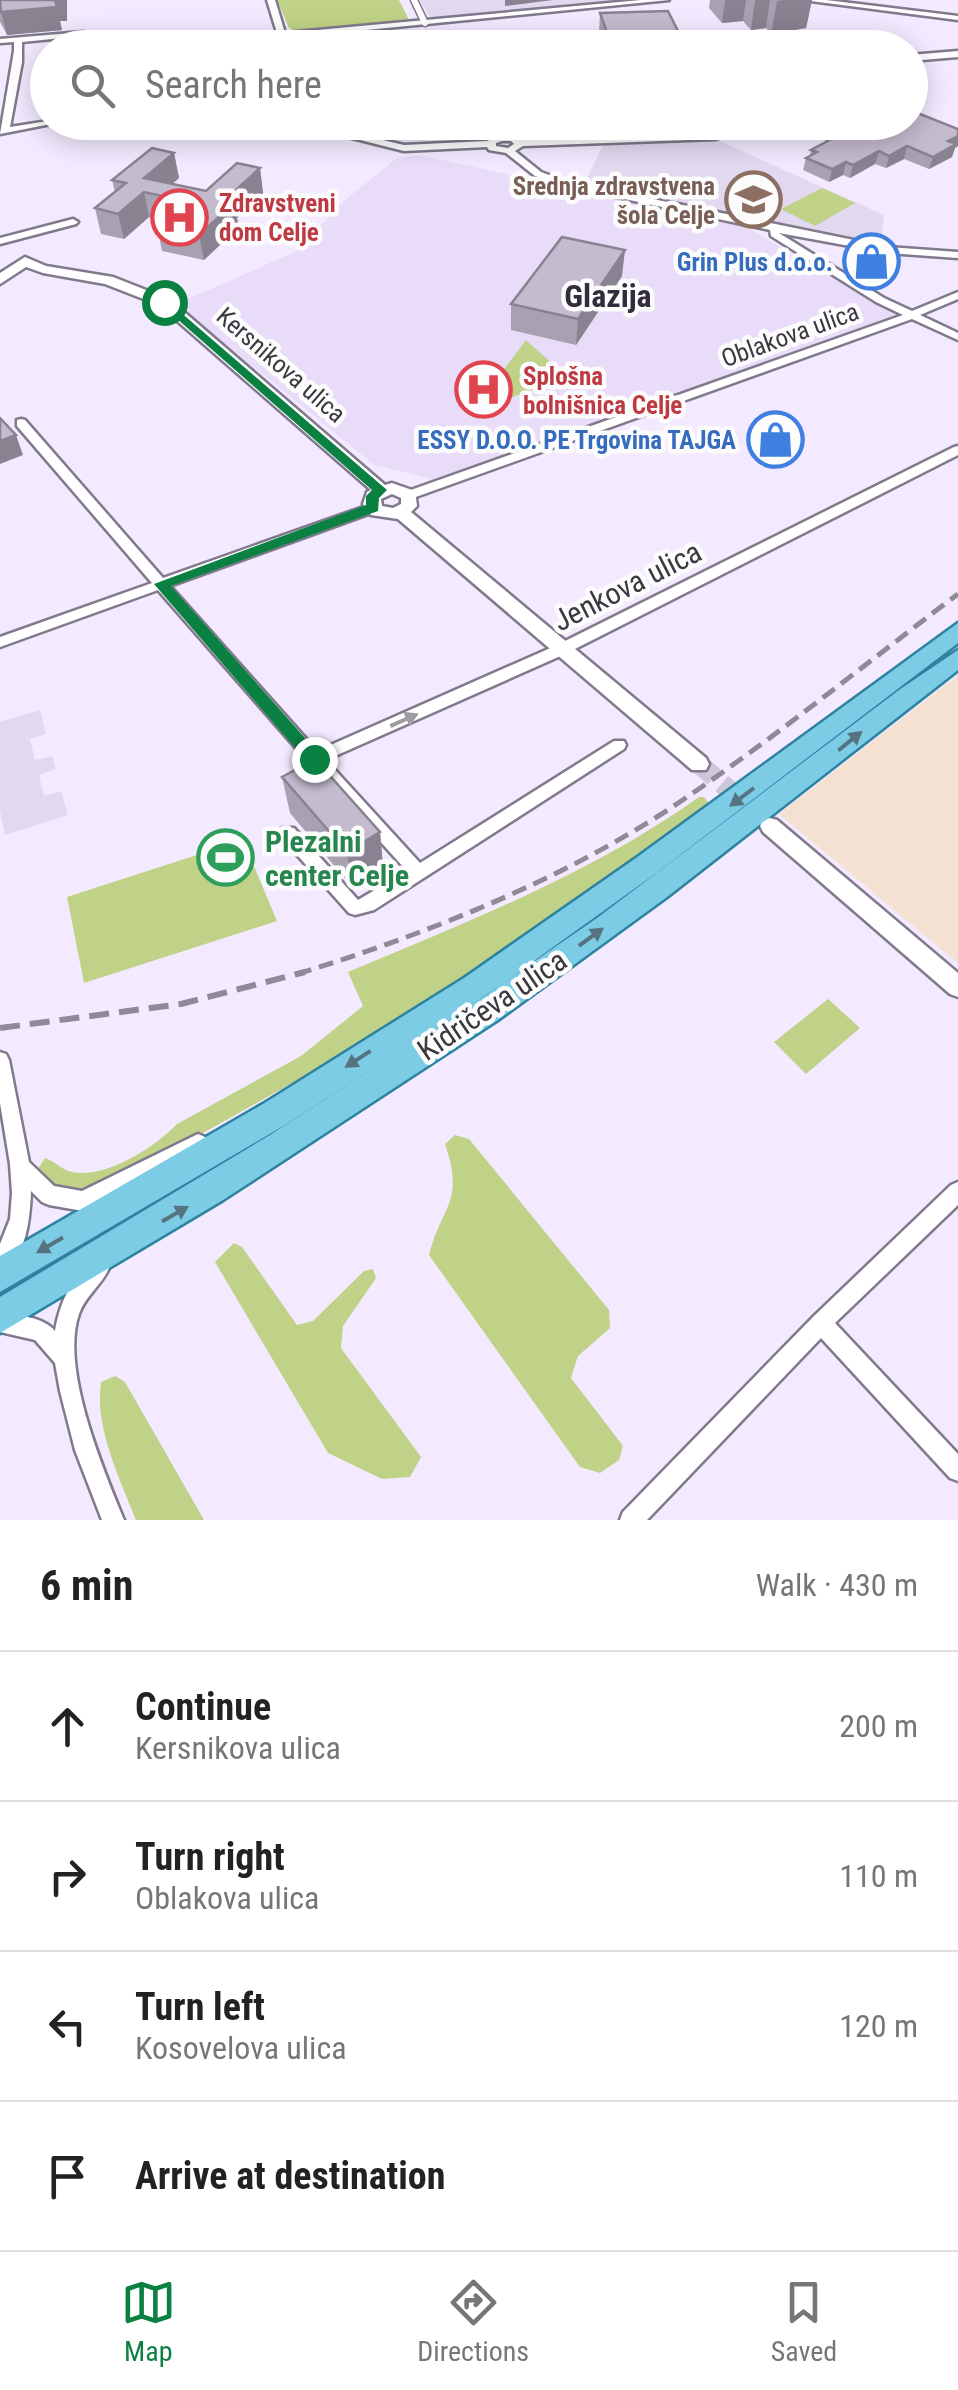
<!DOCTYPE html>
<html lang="en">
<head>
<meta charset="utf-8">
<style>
  body { margin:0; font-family:"Roboto Condensed",sans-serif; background:#f2f2f2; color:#222 }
  .stop { position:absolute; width:30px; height:30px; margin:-22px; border:8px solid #0b8043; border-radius:50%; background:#fff }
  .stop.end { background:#0b8043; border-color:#fff; box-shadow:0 2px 10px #0008 }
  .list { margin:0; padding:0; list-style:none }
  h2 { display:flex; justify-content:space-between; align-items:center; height:130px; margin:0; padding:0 40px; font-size:42px }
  h2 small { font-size:32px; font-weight:400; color:#767676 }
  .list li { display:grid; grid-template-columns:65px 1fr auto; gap:30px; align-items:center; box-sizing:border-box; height:150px; padding:0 40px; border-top:2px solid #e0e0e0 }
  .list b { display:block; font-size:38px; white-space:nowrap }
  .list p { margin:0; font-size:32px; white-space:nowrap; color:#767676 }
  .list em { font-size:32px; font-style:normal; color:#767676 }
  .icon { flex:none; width:55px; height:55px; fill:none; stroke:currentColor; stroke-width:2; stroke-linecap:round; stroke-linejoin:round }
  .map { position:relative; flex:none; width:958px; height:1520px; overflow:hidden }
  .search { position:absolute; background:#fff; box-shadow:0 5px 25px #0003; left:30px; right:30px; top:30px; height:110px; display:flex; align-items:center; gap:25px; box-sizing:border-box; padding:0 35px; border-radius:55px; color:#767676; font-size:38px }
  .sheet { height:730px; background:#fff }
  nav { display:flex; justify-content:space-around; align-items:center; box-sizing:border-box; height:140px; border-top:2px solid #e0e0e0; background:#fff; font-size:28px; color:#767676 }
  nav a { display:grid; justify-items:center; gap:5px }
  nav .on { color:#0b8043 }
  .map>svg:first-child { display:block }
  .built { fill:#e8dcf8 }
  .industrial { fill:#f4e1d1 }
  .education { fill:#e1d9ef }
  .green { fill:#c0d287 }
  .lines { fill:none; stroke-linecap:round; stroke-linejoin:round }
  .tertiary-tunnel { stroke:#cec6d9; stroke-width:20; stroke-dasharray:20 10; stroke-linecap:butt }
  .pedestrian-casing { stroke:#81798c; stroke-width:9 }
  .minor-casing { stroke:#81798c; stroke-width:5 }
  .tertiary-casing { stroke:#81798c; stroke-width:5 }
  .primary-casing { stroke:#2d82a0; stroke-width:5 }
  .pedestrian { stroke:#fff; stroke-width:6 }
  .minor { fill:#fff; fill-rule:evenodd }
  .tertiary { fill:#fff; fill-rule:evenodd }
  .primary { fill:#7ccce5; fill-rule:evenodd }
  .rail-far1 { stroke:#908997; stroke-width:5; stroke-dasharray:15 8; stroke-linecap:butt }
  .rail { stroke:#908997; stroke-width:6; stroke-dasharray:20 10; stroke-linecap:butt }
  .wall { fill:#a9a1b2 }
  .shaded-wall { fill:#898391 }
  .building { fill:#c4bbcf; stroke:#898391; stroke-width:2.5 }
  .oneway { fill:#9e9ca0 }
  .oneway2 { fill:#567382 }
  .route { fill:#0b8043 }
  .labels { text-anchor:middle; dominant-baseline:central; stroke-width:9; stroke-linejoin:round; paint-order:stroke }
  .far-education-label { font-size:25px; font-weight:bold; fill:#785e54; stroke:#fcfcfc; text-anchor:end }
  .far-health-label { font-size:25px; font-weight:bold; fill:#be3a42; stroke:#fcfcfc; text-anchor:start }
  .far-shop-label { font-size:25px; font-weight:bold; fill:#366cbe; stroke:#fcfcfc; text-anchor:end }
  .far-street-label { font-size:25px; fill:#3c3840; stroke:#fcfcfc }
  .street-label { font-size:30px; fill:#3c3840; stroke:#fcfcfc }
  .leisure-label { font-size:30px; font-weight:bold; fill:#27864d; stroke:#fcfcfc; text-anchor:start }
  .far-district-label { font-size:32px; font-weight:bold; fill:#332c3c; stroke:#fcfcfc }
</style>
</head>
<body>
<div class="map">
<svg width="958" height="1520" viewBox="0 0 958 1520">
  <rect width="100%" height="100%" fill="#f3eaff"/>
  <!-- built -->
  <path class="built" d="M 420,155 L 748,228 L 896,315 L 433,479 L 374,465 L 189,314 L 186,300 L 295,252 L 345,200 L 397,158 Z"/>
  <!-- industrial -->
  <path class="industrial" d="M 958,675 L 958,963 L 779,814 Z"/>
  <!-- education -->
  <path class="education" d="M 420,0 L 619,0 L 430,18 Z
    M 713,138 L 884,215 L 881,242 L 865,243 L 584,185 L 604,143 Z
    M 40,710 L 46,734 L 30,739 L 35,760 L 52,756 L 56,769 L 39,775 L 44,796 L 61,791 L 68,815 L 5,835 L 0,811 L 0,722 Z"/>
  <!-- green -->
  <path class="green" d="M 277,0 L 399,0 L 409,20 L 294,30 L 289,28 Z
    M 822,188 L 855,203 L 815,226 L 781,209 Z
    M 526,340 L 567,377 L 488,406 L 477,405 Z
    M 699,797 L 704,797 L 710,805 L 527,936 L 379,1034 L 111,1185 C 76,1196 62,1199 37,1170 L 45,1158 C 55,1161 62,1170 72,1172 C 106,1179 155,1147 177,1124 L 301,1056 L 363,1006 L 348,972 C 469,921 591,874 699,797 Z
    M 243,840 L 277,921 L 84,983 L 67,897 Z
    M 828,999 L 860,1028 L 806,1074 L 774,1042 Z
    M 455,1135 L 469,1139 L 609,1310 L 610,1328 L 578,1356 L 571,1378 L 623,1446 L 619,1460 L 600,1473 L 580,1467 L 429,1255 C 442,1204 465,1203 445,1144 Z
    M 234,1243 L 242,1247 L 297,1325 L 313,1321 L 364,1271 L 373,1269 L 376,1278 L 343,1326 L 341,1348 L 421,1457 L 410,1477 L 382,1479 L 328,1453 L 215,1262 Z
    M 115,1376 L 125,1382 L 204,1520 L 136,1520 C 120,1480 94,1426 101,1382 Z"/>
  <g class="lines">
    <!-- tertiary-tunnel -->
    <path class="tertiary-tunnel" d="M 699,764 L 747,805"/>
    <defs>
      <path id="pedestrian" d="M 414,0 L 425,23"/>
      <path id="minor" d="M 267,0 L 275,0 L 285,33 L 641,0 L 669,0 L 285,38 L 280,48 L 272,48 L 278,36 Z
        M 803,0 L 826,0 L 958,16 L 958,20 Z
        M 83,32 L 168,48 L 147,48 L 83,36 L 22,42 L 22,62 L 10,127 L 48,121 L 61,122 L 0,134 L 14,51 L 14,42 L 0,43 L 0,39 Z
        M 288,122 L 305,122 L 404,145 L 487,141 L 501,135 L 517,137 L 520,140 L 719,134 L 719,138 L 716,139 L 523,146 L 515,151 L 541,172 L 565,181 L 888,247 L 958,252 L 958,258 L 888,253 L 779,233 L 884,298 L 912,311 L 958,292 L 958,299 L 920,315 L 958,333 L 958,340 L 912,319 L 413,498 L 405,498 L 405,492 L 903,315 L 876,302 L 771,236 L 770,230 L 559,185 L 535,176 L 506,153 L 489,150 L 487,147 L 404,151 ZM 502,141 L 511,141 L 514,144 L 508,148 L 496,146 L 496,143 Z
        M 73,219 L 78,222 L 76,224 L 0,244 L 0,238 Z
        M 21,419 L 25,420 L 163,578 L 369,505 L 377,505 L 377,511 L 170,586 L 317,751 L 555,646 L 954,447 L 958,446 L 958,455 L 565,654 L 326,760 L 420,863 L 614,741 L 624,741 L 626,745 L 624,749 L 374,910 L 355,915 L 349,913 L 282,838 L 280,833 L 282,828 L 294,828 L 358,900 L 407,871 L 309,763 L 158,590 L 0,647 L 0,637 L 152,583 L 17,426 L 17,420 Z
        M 0,1052 L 6,1054 L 9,1060 L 29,1162 L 54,1186 L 82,1191 L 198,1134 L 205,1137 L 207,1143 L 205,1149 L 83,1211 L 49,1205 L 42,1202 L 31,1191 C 30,1217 27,1259 0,1272 L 0,1244 L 10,1219 L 12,1193 L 10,1164 L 0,1103 Z
        M 958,1182 L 958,1205 L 835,1323 L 958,1454 L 958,1481 L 950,1478 L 821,1338 L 647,1520 L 620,1520 L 623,1512 L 814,1316 L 951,1185 Z
        M 99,1258 L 106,1261 L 109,1268 C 102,1285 85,1296 79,1314 C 60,1368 103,1469 124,1520 L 102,1520 L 75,1450 L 60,1391 L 55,1363 L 35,1340 L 0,1332 L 0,1312 C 19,1316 42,1316 55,1331 C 59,1305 73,1270 99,1258 Z"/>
      <path id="tertiary" d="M 958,51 L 958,57 L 910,61 L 910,55 Z
        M 25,257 L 46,266 L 113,277 L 169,299 L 385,485 L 392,483 L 415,491 L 417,506 L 411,512 L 706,758 L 709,764 L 706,770 L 692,770 L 398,519 L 371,515 L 363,504 L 367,492 L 371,490 L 159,305 L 105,284 L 43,273 L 26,267 L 0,284 L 0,273 ZM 392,494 L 401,498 L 401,504 L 393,508 L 382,506 L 381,499 Z
        M 770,818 L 777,820 L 958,973 L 958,997 L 950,994 L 763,832 L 760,826 L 763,820 Z"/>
      <path id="primary" d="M 958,623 L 958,643 L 655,874 L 485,996 L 285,1125 L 0,1292 L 0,1256 L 263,1104 L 464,978 L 636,858 Z
        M 958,650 L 958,670 L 667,897 L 498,1020 L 223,1200 L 0,1333 L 0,1297 L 270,1135 L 477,1001 L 597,918 L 899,690 Z"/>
    </defs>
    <!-- pedestrian casing -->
    <use href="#pedestrian" class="pedestrian-casing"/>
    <!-- minor casing -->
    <use href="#minor" class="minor-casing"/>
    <!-- tertiary casing -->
    <use href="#tertiary" class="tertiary-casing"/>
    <!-- primary casing -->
    <use href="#primary" class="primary-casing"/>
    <!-- pedestrian -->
    <use href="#pedestrian" class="pedestrian"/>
    <!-- minor -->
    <use href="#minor" class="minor"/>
    <!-- tertiary -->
    <use href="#tertiary" class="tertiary"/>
    <!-- primary -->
    <use href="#primary" class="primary"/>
    <!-- rail-far1 -->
    <path class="rail-far1" d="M 297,974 C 433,932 573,876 690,795 C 782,732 869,661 958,594"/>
    <!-- rail -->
    <path class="rail" d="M 0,1028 L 181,1004 L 305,972"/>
  </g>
  <!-- wall -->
  <path class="wall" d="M 0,0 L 67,21 L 60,21 L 62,30 L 7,35 L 0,22 Z
    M 710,0 L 812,0 L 806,28 L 771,34 L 766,28 L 751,30 L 743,21 L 722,23 L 709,8 Z
    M 600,13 L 683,41 L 682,48 L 605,48 L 599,31 Z
    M 533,122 L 587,122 L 586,132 L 536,134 Z
    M 828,130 L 955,148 L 952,157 L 929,169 L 904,159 L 886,168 L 875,164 L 850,178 L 843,175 L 829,182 L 803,170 L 806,158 L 810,156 L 811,150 L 825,142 Z
    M 174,153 L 179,178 L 172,184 L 206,191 L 260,168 L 263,193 L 237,218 L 239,227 L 204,260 L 162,251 L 157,225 L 163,220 L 149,217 L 124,239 L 101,234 L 95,208 L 115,192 L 112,180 Z
    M 884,256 L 872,278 L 856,275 L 859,264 Z
    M 622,276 L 576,345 L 511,330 L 511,304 Z
    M 282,777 L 380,832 L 383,867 L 352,887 L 290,813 Z"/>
  <!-- shaded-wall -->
  <path class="shaded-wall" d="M 55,0 L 67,0 L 67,21 L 60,21 L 62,30 L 7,35 L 1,12 Z
    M 505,0 L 553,0 L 505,6 Z
    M 725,0 L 746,0 L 743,21 L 722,23 Z
    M 755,0 L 770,0 L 766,28 L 751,30 Z
    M 784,0 L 812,0 L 806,28 L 771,34 L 777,1 Z
    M 958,136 L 958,146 L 955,148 L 952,157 L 929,169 L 933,157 L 948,141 Z
    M 907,146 L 904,159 L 886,168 L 889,156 Z
    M 879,151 L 875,164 L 850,178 L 853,165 Z
    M 174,153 L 179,178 L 159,195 L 144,178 Z
    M 846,162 L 843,175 L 829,182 L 832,169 Z
    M 260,168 L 263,193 L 237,218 L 239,227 L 204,260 L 199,235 L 225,200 Z
    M 144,192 L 149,217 L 124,239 L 118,214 Z
    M 887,246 L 884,256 L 872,278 L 875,268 Z
    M 625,250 L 622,276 L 576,345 L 578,319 Z
    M 16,435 L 23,455 L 0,464 L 0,441 Z
    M 380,832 L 383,867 L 352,887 L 347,852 Z"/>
  <!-- building -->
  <path class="building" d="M 0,0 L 55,0 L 57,7 L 1,12 Z
    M 668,11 L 683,41 L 632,43 L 630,37 L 609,38 L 600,13 Z
    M 910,110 L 958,129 L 958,136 L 948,141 L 956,144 L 933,157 L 907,146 L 889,156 L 879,151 L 853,165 L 846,162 L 832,169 L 806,158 L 817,152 L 811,150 L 837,136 L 828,130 L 842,122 L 910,122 Z
    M 152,148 L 174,153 L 144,178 L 206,191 L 237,163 L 260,168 L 225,200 L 235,202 L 199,235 L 157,225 L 185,201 L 144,192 L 118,214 L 95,208 L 126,183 L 112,180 Z
    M 562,237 L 625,250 L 578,319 L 511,304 Z
    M 871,242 L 887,246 L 875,268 L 859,264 Z
    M 0,418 L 16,435 L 0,441 Z
    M 315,759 L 380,832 L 347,852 L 282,777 Z"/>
  <!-- one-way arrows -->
  <defs><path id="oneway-solid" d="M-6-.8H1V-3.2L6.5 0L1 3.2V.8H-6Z" transform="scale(2.5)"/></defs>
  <use class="oneway" href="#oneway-solid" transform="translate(404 720) rotate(-24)"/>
  <g class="oneway2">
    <use href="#oneway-solid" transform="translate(850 741) rotate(-39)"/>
    <use href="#oneway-solid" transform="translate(742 797) rotate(143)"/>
    <use href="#oneway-solid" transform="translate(591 937) rotate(-36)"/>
    <use href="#oneway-solid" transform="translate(358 1059) rotate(147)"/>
    <use href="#oneway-solid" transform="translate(175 1214) rotate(-30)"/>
    <use href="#oneway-solid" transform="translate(50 1245) rotate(150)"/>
  </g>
  <!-- route -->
  <path class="route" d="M 164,298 L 387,490 L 379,498 L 378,511 L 171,586 L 320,755 L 320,764 L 309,764 L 154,584 L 366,505 L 366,496 L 372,490 L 160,304 Z"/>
  <!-- icons -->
  <defs>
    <symbol id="school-ring" viewBox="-11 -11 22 22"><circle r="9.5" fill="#fcfcfc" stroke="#8d6e63" stroke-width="1.5"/><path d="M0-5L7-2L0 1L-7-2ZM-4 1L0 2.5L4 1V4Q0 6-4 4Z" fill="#8d6e63"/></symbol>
    <symbol id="hospital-ring" viewBox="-11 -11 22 22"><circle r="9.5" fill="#fcfcfc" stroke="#e0444e" stroke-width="1.5"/><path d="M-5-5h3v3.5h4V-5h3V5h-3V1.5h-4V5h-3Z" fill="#e0444e"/></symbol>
    <symbol id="shop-ring" viewBox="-11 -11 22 22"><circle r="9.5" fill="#fcfcfc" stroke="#3f7fe0" stroke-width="1.5"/><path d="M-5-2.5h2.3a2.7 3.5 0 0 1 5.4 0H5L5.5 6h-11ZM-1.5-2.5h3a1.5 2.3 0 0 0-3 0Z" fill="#3f7fe0"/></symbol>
    <symbol id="stadium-ring" viewBox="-11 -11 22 22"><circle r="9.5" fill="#fcfcfc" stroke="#2e9e5b" stroke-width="1.5"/><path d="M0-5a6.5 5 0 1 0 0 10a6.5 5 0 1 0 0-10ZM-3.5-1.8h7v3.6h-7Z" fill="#2e9e5b"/></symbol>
  </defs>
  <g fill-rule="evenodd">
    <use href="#school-ring" x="722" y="168" width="63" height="63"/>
    <use href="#hospital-ring" x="148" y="186" width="63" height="63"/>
    <use href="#shop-ring" x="840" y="230" width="63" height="63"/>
    <use href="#hospital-ring" x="452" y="358" width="63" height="63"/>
    <use href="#shop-ring" x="744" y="408" width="63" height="63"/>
    <use href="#stadium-ring" x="194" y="826" width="63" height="63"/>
  </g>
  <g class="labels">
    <!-- far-education labels -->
    <g class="far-education-label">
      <text x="715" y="186">Srednja zdravstvena<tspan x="715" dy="29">šola Celje</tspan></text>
    </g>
    <!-- far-health labels -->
    <g class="far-health-label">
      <text x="219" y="203">Zdravstveni<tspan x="219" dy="29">dom Celje</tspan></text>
      <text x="523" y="376">Splošna<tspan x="523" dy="29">bolnišnica Celje</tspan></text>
    </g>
    <!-- far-shop labels -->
    <g class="far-shop-label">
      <text x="833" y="262">Grin Plus d.o.o.</text>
      <text x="736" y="440">ESSY D.O.O. PE Trgovina TAJGA</text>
    </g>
    <!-- far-street labels -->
    <g class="far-street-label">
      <text transform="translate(790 335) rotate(-20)">Oblakova ulica</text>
      <text transform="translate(281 365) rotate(41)">Kersnikova ulica</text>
    </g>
    <!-- street labels -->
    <g class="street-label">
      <text transform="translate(627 586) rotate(-27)">Jenkova ulica</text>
      <text transform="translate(492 1005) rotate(-34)">Kidričeva ulica</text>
    </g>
    <!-- leisure labels -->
    <g class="leisure-label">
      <text x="265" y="841">Plezalni<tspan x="265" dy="34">center Celje</tspan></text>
    </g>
    <!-- far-district labels -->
    <g class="far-district-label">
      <text x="608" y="296">Glazija</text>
    </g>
  </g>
</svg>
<div class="stop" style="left:164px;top:302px"></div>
<div class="stop end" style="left:314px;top:759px"></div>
<div class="search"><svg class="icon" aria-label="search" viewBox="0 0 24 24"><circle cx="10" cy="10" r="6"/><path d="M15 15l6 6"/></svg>Search here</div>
</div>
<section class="sheet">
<h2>6 min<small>Walk · 430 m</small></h2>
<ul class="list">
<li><svg class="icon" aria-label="ahead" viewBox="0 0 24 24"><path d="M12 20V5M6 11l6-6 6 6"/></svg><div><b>Continue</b><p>Kersnikova ulica</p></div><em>200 m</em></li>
<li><svg class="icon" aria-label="right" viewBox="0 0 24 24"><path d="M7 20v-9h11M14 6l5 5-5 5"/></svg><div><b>Turn right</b><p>Oblakova ulica</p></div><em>110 m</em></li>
<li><svg class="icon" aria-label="left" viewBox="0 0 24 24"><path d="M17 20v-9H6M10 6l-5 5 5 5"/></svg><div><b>Turn left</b><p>Kosovelova ulica</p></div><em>120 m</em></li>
<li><svg class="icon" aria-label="arrive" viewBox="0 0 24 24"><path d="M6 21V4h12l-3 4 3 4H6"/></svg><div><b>Arrive at destination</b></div></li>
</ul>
</section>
<nav>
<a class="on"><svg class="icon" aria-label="map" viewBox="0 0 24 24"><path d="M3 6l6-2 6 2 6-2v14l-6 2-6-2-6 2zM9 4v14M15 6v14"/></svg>Map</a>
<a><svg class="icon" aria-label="directions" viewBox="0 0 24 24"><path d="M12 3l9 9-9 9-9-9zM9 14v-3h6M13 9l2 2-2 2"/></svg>Directions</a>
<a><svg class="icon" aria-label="saved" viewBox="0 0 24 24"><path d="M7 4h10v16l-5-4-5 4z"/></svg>Saved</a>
</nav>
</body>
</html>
